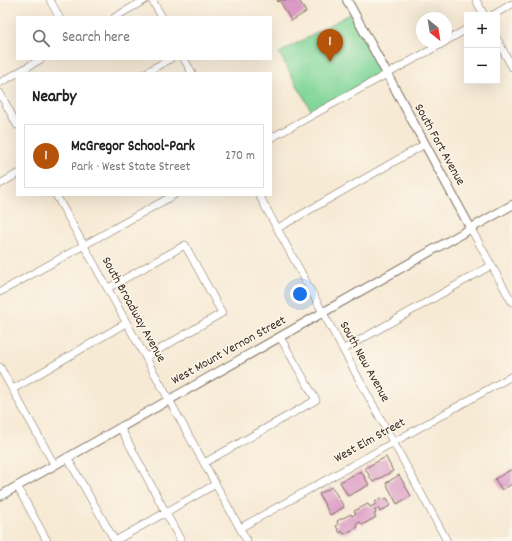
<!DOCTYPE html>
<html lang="en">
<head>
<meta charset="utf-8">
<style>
  body { margin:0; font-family:Dekko,sans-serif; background:#f2f2f2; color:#222 }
  .controls { position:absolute; right:12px; top:12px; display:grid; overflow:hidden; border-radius:0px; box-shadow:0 4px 16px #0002 }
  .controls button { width:36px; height:36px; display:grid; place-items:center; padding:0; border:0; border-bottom:1px solid #e0e0e0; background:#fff; color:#222; font:20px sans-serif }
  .compass { position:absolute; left:416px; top:12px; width:36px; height:36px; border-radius:50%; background:#fff; box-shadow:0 4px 16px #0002; rotate:150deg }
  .you { position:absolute; left:300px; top:294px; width:14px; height:14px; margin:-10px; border:3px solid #fff; border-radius:50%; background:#1a73e8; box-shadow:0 0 0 6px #1a73e833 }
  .badge { display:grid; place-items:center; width:26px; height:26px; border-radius:50%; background:#b45309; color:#fff; font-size:13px; font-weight:700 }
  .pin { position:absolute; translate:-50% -33px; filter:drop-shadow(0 1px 2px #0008) }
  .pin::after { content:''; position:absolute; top:21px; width:14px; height:12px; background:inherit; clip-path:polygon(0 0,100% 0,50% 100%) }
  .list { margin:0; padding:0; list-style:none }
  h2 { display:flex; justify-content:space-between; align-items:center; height:52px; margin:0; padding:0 16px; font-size:17px }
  h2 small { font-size:13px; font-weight:400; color:#767676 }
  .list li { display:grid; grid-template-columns:26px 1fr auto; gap:12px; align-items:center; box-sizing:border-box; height:64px; margin:0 8px 8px; padding:0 8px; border:1px solid #e0e0e0; border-radius:0px }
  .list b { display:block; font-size:15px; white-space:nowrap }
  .list p { margin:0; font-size:13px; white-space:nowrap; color:#767676 }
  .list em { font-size:13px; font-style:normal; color:#767676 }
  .icon { flex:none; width:22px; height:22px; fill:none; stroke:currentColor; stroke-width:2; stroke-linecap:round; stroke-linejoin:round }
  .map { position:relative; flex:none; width:512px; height:541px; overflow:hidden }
  .search { position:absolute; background:#fff; box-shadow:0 4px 16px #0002; left:16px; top:16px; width:256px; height:44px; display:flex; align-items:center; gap:10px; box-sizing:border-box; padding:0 14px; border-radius:0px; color:#767676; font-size:15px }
  .panel { position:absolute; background:#fff; box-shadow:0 4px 16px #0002; left:16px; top:72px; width:256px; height:124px; border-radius:0px }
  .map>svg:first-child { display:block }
  .green { fill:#81d699; stroke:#5e805c }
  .building { fill:#db9ac4 }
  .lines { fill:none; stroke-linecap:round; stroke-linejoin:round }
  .minor-casing { stroke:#7d6d5e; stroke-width:8 }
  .tertiary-casing { stroke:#7d6d5e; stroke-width:10 }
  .minor { stroke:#fff; stroke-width:7 }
  .tertiary { stroke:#fff; stroke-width:8 }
  .labels { text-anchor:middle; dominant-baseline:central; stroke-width:3; stroke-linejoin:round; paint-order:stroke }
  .street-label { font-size:13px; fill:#3b2a1e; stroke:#fbf7ec }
</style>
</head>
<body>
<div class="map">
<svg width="512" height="541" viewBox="0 0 512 541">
  <rect width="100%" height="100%" fill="#fbf7ec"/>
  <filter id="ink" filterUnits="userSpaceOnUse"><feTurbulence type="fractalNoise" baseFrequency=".025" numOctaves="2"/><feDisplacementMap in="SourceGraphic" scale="8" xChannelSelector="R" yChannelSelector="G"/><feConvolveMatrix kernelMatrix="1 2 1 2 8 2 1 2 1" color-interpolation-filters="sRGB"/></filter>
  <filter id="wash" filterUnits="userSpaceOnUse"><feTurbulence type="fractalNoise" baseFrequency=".012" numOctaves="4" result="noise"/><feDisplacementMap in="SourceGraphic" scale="16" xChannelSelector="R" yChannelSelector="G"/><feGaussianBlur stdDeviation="0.9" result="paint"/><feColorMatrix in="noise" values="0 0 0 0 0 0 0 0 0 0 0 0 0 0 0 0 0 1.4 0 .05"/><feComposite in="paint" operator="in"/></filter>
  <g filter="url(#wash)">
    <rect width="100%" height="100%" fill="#f7ead5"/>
    <!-- green -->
    <path class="green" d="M 350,14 L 381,72 L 379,75 L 312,112 L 279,53 Z"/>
    <g id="blocks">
      <!-- building -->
      <path class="building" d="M 277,0 L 299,0 L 306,12 L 291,21 L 280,1 L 278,2 Z
        M 386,457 L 393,471 L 373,482 L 365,468 Z
        M 512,469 L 512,484 L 502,490 L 495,479 Z
        M 361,471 L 369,485 L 348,496 L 340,482 Z
        M 399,475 L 411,496 L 397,504 L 386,483 Z
        M 332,487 L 344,507 L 330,515 L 319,494 Z
        M 382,498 L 383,500 L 387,498 L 391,505 L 380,512 L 378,508 L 375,510 L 376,513 L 374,514 L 376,517 L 362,525 L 360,522 L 356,524 L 358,527 L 344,534 L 342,531 L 340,533 L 336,526 L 338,525 L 337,521 L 351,514 L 352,516 L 356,514 L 354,511 L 368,504 L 370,507 L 376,504 L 375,502 Z"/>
    </g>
  </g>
  <g filter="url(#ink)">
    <use href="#blocks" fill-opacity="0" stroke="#7d6d5e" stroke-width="1"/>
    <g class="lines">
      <defs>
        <path id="minor" d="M 50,0 L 59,17
          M 152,0 L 162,17
          M 476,0 L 484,15
          M 493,15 L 512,4
          M 115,17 L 145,0
          M 497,39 L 512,67
          M 446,41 L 467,29
          M 184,59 L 192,73
          M 145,73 L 170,59
          M 0,83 L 41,59
          M 0,93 L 17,125
          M 271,138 L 445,42
          M 0,184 L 17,174
          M 56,195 L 247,541
          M 259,195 L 447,541
          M 278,228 L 425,144
          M 471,229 L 512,302
          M 108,288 L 185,245 L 222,313 L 146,357
          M 0,292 L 174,195
          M 344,349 L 492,265
          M 0,367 L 54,464
          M 13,389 L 126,323
          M 120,427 L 181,541
          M 67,457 L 115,541
          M 204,463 L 316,400 L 280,337
          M 17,486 L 47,541
          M 240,528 L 512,376
          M 115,541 L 216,484"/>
        <path id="tertiary" d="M 347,0 L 471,229
          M 0,496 L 512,205"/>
      </defs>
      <!-- minor casing -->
      <use href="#minor" class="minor-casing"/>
      <!-- tertiary casing -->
      <use href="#tertiary" class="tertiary-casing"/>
      <!-- minor -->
      <use href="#minor" class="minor"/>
      <!-- tertiary -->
      <use href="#tertiary" class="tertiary"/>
    </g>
  </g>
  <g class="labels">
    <!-- street labels -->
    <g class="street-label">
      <text transform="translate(439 145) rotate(61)">South Fort Avenue</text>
      <text transform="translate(133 310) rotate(61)">South Broadway Avenue</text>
      <text transform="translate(229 351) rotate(-29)">West Mount Vernon Street</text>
      <text transform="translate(364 362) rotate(61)">South New Avenue</text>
      <text transform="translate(370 441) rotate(-29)">West Elm Street</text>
    </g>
  </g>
</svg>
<div class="controls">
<button>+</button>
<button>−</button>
</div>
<svg class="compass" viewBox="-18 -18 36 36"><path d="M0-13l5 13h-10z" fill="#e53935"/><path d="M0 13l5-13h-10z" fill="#767676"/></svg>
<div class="you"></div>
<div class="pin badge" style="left:330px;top:62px">1</div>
<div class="search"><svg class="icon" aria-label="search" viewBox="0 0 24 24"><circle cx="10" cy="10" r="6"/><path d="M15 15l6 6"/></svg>Search here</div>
<section class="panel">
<h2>Nearby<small></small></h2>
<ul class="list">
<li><span class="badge">1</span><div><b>McGregor School-Park</b><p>Park · West State Street</p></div><em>270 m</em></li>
</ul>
</section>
</div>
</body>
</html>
